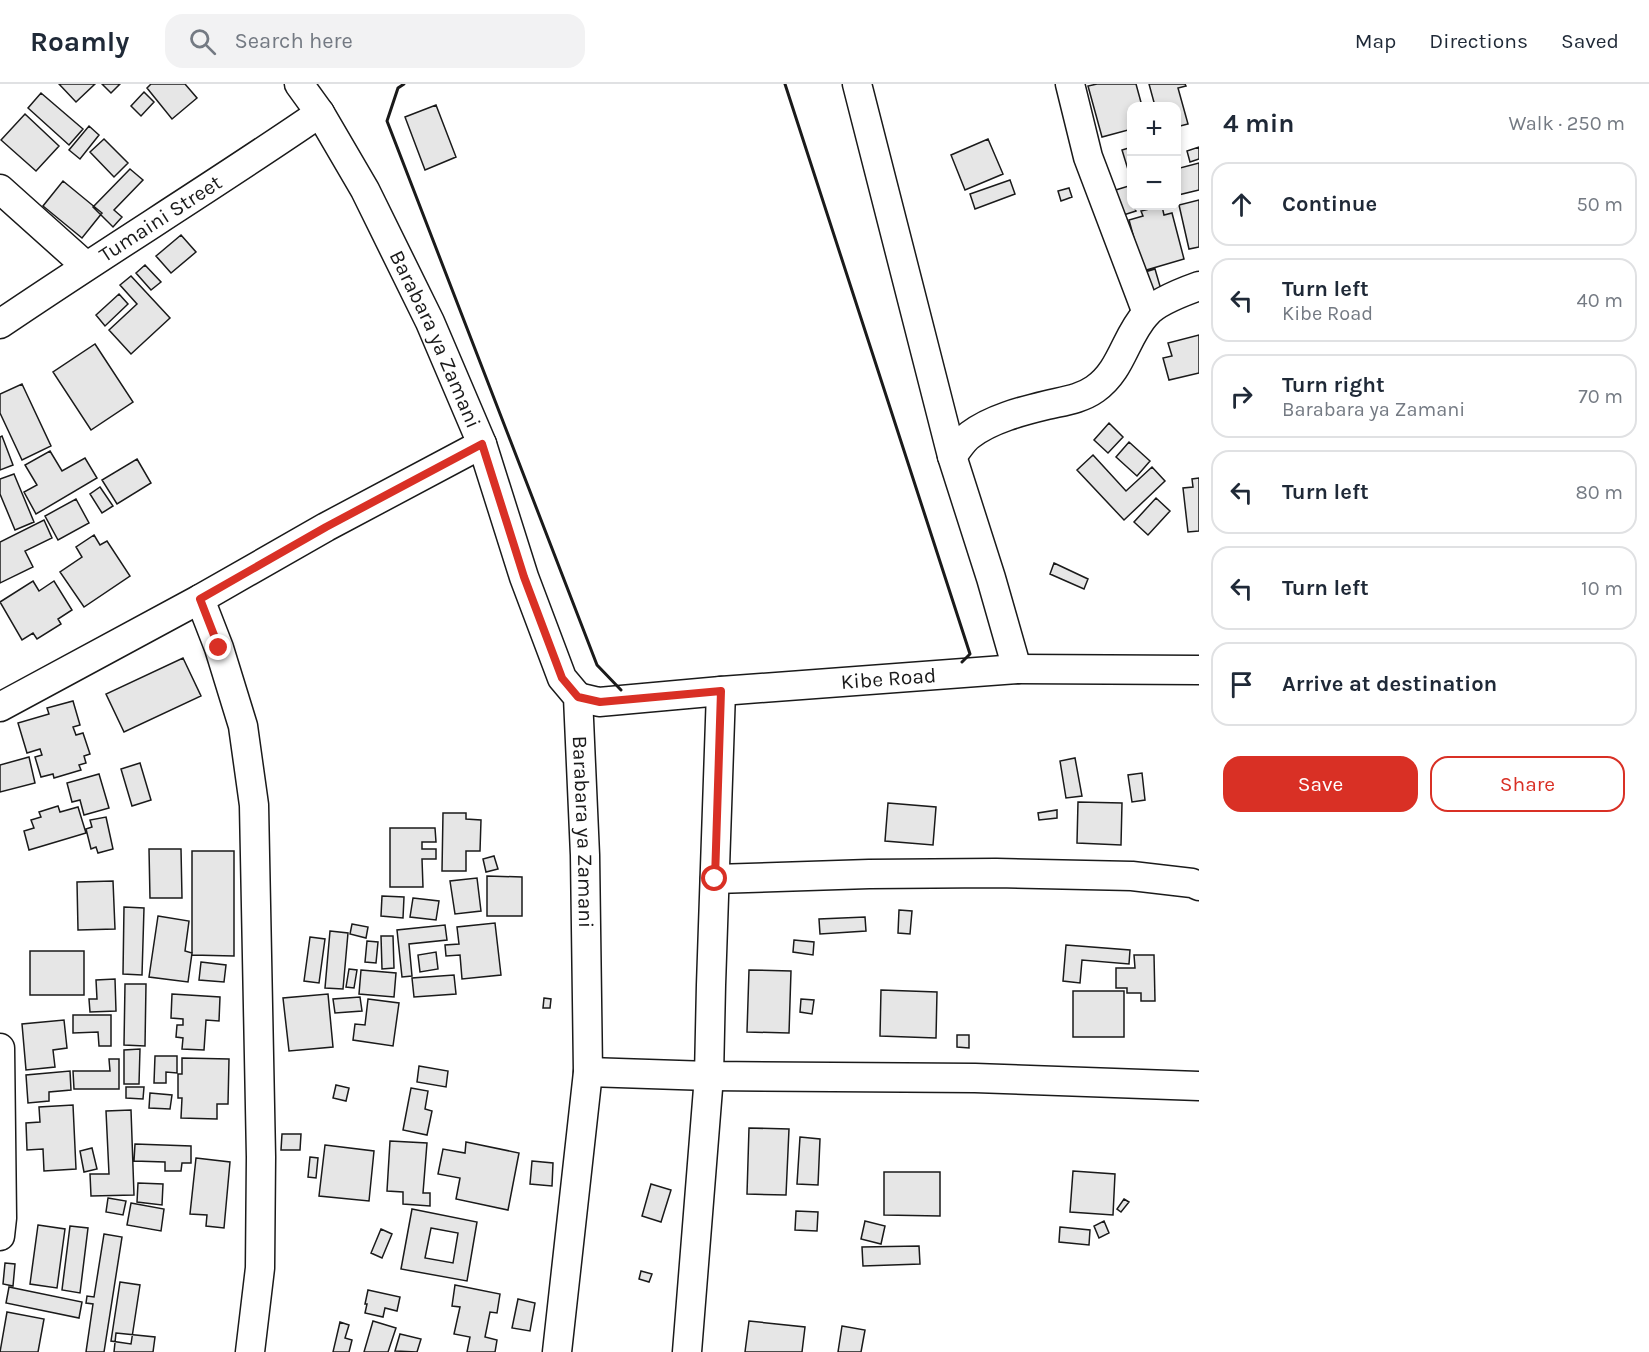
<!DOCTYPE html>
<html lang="en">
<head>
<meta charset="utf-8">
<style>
  body { margin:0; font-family:Karla,sans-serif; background:#f2f2f3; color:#1f2937 }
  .controls { position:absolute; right:18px; top:18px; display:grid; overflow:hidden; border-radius:12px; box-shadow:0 3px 9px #0003 }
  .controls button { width:54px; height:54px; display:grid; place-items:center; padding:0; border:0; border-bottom:2px solid #e0e1e3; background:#fff; color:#1f2937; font:30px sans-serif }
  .stop { position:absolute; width:18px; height:18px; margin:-14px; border:4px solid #d93025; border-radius:50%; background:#fff }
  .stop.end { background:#d93025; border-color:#fff; box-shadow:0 2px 6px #0008 }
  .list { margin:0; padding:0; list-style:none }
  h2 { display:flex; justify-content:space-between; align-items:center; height:78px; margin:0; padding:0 24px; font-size:26px }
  h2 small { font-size:20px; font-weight:400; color:#747a83 }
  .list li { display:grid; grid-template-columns:39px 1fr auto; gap:18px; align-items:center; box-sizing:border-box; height:84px; margin:0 12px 12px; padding:0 12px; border:2px solid #e0e1e3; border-radius:18px }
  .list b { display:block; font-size:22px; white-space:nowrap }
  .list p { margin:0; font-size:20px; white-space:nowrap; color:#747a83 }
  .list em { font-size:20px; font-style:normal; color:#747a83 }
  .actions { display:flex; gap:12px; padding:18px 24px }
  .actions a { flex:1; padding:14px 0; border:2px solid #d93025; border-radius:18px; text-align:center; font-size:21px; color:#d93025 }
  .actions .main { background:#d93025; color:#fff }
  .icon { flex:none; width:33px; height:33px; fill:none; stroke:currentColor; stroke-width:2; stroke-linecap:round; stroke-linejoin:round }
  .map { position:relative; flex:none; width:1199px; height:1268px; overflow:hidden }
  header { display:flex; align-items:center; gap:36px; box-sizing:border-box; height:84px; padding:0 30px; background:#fff; border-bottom:2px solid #e0e1e3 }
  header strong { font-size:28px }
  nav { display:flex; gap:33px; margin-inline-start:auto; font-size:21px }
  .search { width:420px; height:54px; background:#f2f2f3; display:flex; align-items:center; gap:15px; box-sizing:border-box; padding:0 21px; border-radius:18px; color:#747a83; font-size:22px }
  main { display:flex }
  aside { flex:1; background:#fff }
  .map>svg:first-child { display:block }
  .building { fill:#e6e6e6; stroke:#1a1a1a; stroke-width:1.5; fill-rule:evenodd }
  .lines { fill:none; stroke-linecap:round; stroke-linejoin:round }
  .minor-casing { stroke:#1a1a1a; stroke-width:31 }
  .minor { stroke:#fff; stroke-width:28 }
  .wall { stroke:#1a1a1a; stroke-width:3 }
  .route { stroke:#d93025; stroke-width:8 }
  .labels { text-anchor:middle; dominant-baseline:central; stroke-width:4.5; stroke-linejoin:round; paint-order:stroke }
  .street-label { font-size:21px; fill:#1a1a1a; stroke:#fff }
</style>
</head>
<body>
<header>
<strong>Roamly</strong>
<div class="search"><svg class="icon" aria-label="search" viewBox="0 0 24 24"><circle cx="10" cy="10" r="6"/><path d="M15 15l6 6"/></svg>Search here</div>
<nav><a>Map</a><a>Directions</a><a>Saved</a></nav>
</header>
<main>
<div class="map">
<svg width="1199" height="1268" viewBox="0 0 1199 1268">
  <rect width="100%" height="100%" fill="#fff"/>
  <!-- building -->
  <path class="building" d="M 59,0 L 95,0 L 76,18 Z
    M 102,0 L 120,0 L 111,9 Z
    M 151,0 L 185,0 L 197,14 L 172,35 L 147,4 Z
    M 1097,0 L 1136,0 L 1142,22 L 1132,22 L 1132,45 L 1102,53 L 1088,2 Z
    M 1149,0 L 1185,0 L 1186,2 L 1178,4 L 1188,40 L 1176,43 L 1176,22 L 1155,22 Z
    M 144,8 L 154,18 L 141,32 L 131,22 Z
    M 41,9 L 83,45 L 69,61 L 28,24 Z
    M 436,21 L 456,73 L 425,86 L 405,33 Z
    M 25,30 L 59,62 L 36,87 L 1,56 Z
    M 89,42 L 99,51 L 80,75 L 69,66 Z
    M 104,55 L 128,79 L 114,93 L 90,68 Z
    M 988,55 L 1003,90 L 965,106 L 951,71 Z
    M 1132,63 L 1132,92 L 1130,92 L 1122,66 Z
    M 1199,63 L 1199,75 L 1190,78 L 1187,67 Z
    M 1199,79 L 1199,106 L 1178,111 L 1176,105 L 1176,85 Z
    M 130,85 L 143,96 L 114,126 L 122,133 L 113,143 L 93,123 Z
    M 1010,96 L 1015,110 L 975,125 L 970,110 Z
    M 63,97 L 102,129 L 82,154 L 43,122 Z
    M 1132,101 L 1132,122 L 1137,122 L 1134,122 L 1136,127 L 1117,133 L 1109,108 Z
    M 1069,104 L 1072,113 L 1061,117 L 1058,107 Z
    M 1199,116 L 1199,163 L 1189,165 L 1179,121 Z
    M 1162,122 L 1164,131 L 1172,129 L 1184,175 L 1143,187 L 1129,136 L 1143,132 L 1141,127 Z
    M 181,151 L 196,168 L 171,189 L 156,172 Z
    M 145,181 L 161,198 L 151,206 L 136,189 Z
    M 1155,185 L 1162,209 L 1152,212 L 1145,188 Z
    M 131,192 L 170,234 L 131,270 L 109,246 L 137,220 L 120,201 Z
    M 119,210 L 128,220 L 105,242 L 96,231 Z
    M 1199,251 L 1199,289 L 1169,296 L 1163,274 L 1172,272 L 1168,259 Z
    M 95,260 L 133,318 L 91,346 L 53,288 Z
    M 22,300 L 51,362 L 22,376 L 0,329 L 0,310 Z
    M 1109,339 L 1123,353 L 1108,369 L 1094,356 Z
    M 2,352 L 13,381 L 0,386 L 0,353 Z
    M 1129,358 L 1150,377 L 1137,392 L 1116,373 Z
    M 50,367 L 62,387 L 85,374 L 97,394 L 36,430 L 24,408 L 37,401 L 25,381 Z
    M 1093,371 L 1126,407 L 1152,383 L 1165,397 L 1124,436 L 1077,386 Z
    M 137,375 L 151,399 L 117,420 L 102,396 Z
    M 14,390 L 34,438 L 15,446 L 0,410 L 0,395 Z
    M 1199,394 L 1199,447 L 1188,448 L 1183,404 L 1193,403 L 1192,395 Z
    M 100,403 L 113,422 L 102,429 L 90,410 Z
    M 1156,414 L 1170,427 L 1148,451 L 1134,438 Z
    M 76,415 L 89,439 L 58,456 L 45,432 Z
    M 44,436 L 52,454 L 25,467 L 33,483 L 0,499 L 0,458 Z
    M 94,451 L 100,461 L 107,457 L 130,492 L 84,523 L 60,488 L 82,473 L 76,463 Z
    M 1054,479 L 1088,495 L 1084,505 L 1050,490 Z
    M 33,497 L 39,507 L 54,497 L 72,526 L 58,535 L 61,540 L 37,555 L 33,549 L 22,556 L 0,518 Z
    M 183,574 L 201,612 L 124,648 L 106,610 Z
    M 73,617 L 80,641 L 73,643 L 76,651 L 83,649 L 90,670 L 84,672 L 86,679 L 79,681 L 81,686 L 54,694 L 53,690 L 41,693 L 35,673 L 42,671 L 40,665 L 27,669 L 18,639 L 49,630 L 47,624 Z
    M 29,673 L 35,699 L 0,708 L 0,681 Z
    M 1075,674 L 1082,712 L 1066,714 L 1060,677 Z
    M 140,679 L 151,716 L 132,722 L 121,685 Z
    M 1142,689 L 1145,716 L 1132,718 L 1128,691 Z
    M 99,690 L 109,724 L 84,731 L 80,716 L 72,718 L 67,699 Z
    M 1078,718 L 1122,719 L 1121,761 L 1077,759 Z
    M 888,719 L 936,723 L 933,761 L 885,757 Z
    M 58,722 L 60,728 L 78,723 L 86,749 L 29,766 L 24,747 L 34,744 L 31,736 L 41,733 L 39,728 Z
    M 1057,726 L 1057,734 L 1039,736 L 1038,729 Z
    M 443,729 L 466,729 L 466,735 L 481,736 L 480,767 L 466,767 L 466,787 L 442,787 Z
    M 106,733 L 113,765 L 98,769 L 96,763 L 91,765 L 86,745 L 92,743 L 90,736 Z
    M 390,744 L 435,744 L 436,758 L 422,758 L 422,765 L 436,765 L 436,775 L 422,775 L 423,803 L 390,803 Z
    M 149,765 L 181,765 L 182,814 L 150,814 Z
    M 192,767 L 234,767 L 234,872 L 192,871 Z
    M 494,772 L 498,785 L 486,788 L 483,775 Z
    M 487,792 L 522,793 L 522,832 L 487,832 Z
    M 477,794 L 481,827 L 455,830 L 450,797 Z
    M 113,797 L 115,845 L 78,846 L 77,798 Z
    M 382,812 L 404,813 L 403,834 L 381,832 Z
    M 413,814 L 439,817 L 436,836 L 410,833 Z
    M 124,823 L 144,824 L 142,891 L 123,890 Z
    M 899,826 L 912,827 L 910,850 L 898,849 Z
    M 158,832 L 189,837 L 185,867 L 192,869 L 188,898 L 149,893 Z
    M 865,833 L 866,847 L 820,850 L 819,835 Z
    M 495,839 L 501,891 L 462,895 L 460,871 L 446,872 L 445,861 L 459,860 L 457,843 Z
    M 352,840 L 368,843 L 366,854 L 350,850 Z
    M 445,841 L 447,856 L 409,860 L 412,892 L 402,893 L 397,846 Z
    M 330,847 L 348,849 L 343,905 L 325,904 Z
    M 381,852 L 393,852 L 394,884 L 382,885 Z
    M 310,853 L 325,855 L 319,899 L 304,897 Z
    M 794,856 L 814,858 L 813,871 L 793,868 Z
    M 367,857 L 378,858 L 376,879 L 365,878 Z
    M 1066,861 L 1130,866 L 1129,880 L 1082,876 L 1080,899 L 1063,897 Z
    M 30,867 L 84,867 L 84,911 L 30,911 Z
    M 436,868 L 438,885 L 420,888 L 418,871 Z
    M 1134,871 L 1154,871 L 1155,917 L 1141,917 L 1141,909 L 1127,909 L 1127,904 L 1116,904 L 1116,884 L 1135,884 Z
    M 201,878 L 226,881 L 224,898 L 199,896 Z
    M 349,885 L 357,886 L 354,904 L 346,903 Z
    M 361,886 L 396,889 L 394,913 L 359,910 Z
    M 749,886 L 791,887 L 789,949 L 747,948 Z
    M 454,891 L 456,910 L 414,913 L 412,894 Z
    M 115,895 L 116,927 L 90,928 L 89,915 L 97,915 L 96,896 Z
    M 125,900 L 146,900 L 145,962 L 124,961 Z
    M 881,906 L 937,908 L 936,954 L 880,952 Z
    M 1073,907 L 1124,907 L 1124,953 L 1073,953 Z
    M 172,910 L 220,913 L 219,937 L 206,936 L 204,966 L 182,965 L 183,954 L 176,953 L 177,941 L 183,941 L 183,935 L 171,934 Z
    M 328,910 L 333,963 L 289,967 L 283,914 Z
    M 360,913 L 362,927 L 335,929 L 333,915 Z
    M 544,914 L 551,915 L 550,924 L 543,924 Z
    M 368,915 L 399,919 L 393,962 L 353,956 L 355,940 L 365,941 Z
    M 801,915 L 814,916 L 812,930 L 800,928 Z
    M 73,931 L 111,931 L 111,962 L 99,962 L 98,948 L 73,949 Z
    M 64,936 L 67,964 L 53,966 L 55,983 L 26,986 L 22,940 Z
    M 957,951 L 969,951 L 969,964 L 957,963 Z
    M 140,965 L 139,1000 L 124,1000 L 124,966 Z
    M 155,972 L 177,972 L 177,989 L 166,988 L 166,999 L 154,999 Z
    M 182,974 L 229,975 L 228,1020 L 217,1020 L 217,1035 L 181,1034 L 182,1014 L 178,1014 L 178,990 L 182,990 Z
    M 109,975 L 119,975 L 119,1005 L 74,1005 L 73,987 L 110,987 Z
    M 419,982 L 448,987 L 446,1003 L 417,998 Z
    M 70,987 L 71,1006 L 49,1008 L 49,1017 L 28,1019 L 26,991 Z
    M 336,1001 L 349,1004 L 346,1017 L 333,1014 Z
    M 126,1003 L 144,1003 L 143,1015 L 126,1014 Z
    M 411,1004 L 428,1007 L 425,1025 L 432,1027 L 427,1051 L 403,1046 Z
    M 150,1009 L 172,1011 L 170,1025 L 149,1024 Z
    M 73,1021 L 76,1085 L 44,1087 L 43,1065 L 27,1066 L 26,1039 L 40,1038 L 39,1023 Z
    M 131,1026 L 134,1111 L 91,1112 L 90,1090 L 109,1090 L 106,1027 Z
    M 749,1044 L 789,1045 L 786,1111 L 747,1110 Z
    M 282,1050 L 301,1050 L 300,1066 L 281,1066 Z
    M 800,1053 L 820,1055 L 818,1101 L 797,1100 Z
    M 390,1057 L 427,1059 L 423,1109 L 430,1109 L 430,1122 L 403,1120 L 403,1108 L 387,1107 Z
    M 466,1058 L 519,1069 L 508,1126 L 456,1115 L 460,1094 L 438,1090 L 443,1065 L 465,1069 Z
    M 135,1060 L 191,1062 L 191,1079 L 182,1079 L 181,1087 L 165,1087 L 165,1078 L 134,1077 Z
    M 325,1061 L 374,1067 L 369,1117 L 319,1112 Z
    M 92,1064 L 97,1085 L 84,1088 L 80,1067 Z
    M 310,1073 L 318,1074 L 316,1094 L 308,1093 Z
    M 196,1074 L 230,1078 L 224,1144 L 206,1142 L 207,1131 L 190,1130 Z
    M 532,1077 L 553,1079 L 552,1102 L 530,1100 Z
    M 1073,1087 L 1115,1090 L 1113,1131 L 1070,1128 Z
    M 884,1088 L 940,1088 L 940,1132 L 884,1131 Z
    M 138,1099 L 163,1100 L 162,1121 L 137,1118 Z
    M 651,1100 L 671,1106 L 661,1138 L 642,1132 Z
    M 108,1114 L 126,1117 L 123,1131 L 106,1128 Z
    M 1124,1115 L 1129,1118 L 1121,1128 L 1117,1125 Z
    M 131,1119 L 164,1125 L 161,1147 L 127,1141 Z
    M 412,1125 L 477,1138 L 467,1197 L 401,1185 ZM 431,1144 L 458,1149 L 453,1179 L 425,1174 Z
    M 796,1127 L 818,1128 L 817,1147 L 795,1146 Z
    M 865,1137 L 885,1142 L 881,1160 L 861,1155 Z
    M 1104,1137 L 1109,1149 L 1099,1154 L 1094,1142 Z
    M 38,1141 L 65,1145 L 57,1204 L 30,1200 Z
    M 70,1142 L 88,1144 L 80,1209 L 62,1206 Z
    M 1060,1143 L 1090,1146 L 1089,1161 L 1059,1158 Z
    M 381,1145 L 392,1150 L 382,1174 L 371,1169 Z
    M 104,1150 L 122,1153 L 104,1268 L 86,1268 L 93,1220 L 86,1219 L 87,1212 L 94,1213 Z
    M 919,1162 L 920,1180 L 863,1182 L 862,1163 Z
    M 5,1179 L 15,1180 L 13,1202 L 3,1200 Z
    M 641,1187 L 652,1190 L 649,1198 L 639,1195 Z
    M 120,1198 L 140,1201 L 131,1260 L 111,1257 Z
    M 455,1201 L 500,1210 L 497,1229 L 490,1228 L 485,1253 L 497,1256 L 495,1268 L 467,1268 L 470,1253 L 454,1250 L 460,1223 L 452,1222 Z
    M 9,1203 L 82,1218 L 79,1234 L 6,1219 Z
    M 368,1206 L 400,1213 L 397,1227 L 385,1224 L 383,1233 L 365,1229 L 367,1220 L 365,1220 Z
    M 518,1215 L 535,1219 L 530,1247 L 512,1244 Z
    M 7,1228 L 44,1235 L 38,1268 L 0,1268 Z
    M 373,1237 L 396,1244 L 388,1268 L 364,1268 Z
    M 749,1237 L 805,1243 L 802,1268 L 745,1268 Z
    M 340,1238 L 349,1241 L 345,1254 L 352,1256 L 349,1268 L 333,1268 Z
    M 842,1242 L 865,1246 L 861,1268 L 838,1268 Z
    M 116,1249 L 155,1253 L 153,1268 L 114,1268 Z
    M 400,1250 L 421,1255 L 417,1268 L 395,1267 Z"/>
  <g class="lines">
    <defs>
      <g id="minor">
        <path id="s1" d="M 299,0 L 320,29 L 365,106 L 430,238 L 482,360 L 524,493 L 562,594 L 578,613 L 585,771 L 588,988 L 557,1268"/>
        <path d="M 857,0 L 952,372 L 991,494 L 1017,585"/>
        <path d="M 1070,0 L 1088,73 L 1147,229"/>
        <path d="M 0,105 L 86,182"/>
        <path id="s2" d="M 0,240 C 106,168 215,101 320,29"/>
        <path d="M 952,372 C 958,365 963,356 970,351 C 991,335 1022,327 1047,321 C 1064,317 1081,315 1095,305 C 1122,286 1125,253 1146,230 C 1156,218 1185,207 1199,202"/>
        <path d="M 200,515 L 219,564 L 243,642 L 254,721 L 261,1073 L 260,1184 L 250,1268"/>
        <path id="s3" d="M 578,613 L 599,618 L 721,607 L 1017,585 L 1199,586"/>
        <path d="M 0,623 L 200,515 L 326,443 L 482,360"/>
        <path d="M 715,795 L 869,790 L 996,789 L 1132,792 L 1192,799 L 1199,802"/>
        <path d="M 0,964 L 2,1134 L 0,1152"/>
        <path d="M 588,988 L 709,992 L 975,994 L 1199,1002"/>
        <path d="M 687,1268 L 709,992 L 711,901 L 721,607"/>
      </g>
    </defs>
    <!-- minor casing -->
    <use href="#minor" class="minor-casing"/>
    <!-- minor -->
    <use href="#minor" class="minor"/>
    <!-- wall -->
    <path class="wall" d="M 404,0 L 398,4 L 387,37 L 597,581 L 621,606
      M 785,0 L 970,570 L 962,578"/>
  </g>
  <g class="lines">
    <!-- route -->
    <path class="route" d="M 219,564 L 200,515 L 326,443 L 482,360 L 524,493 L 562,594 L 578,613 L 600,618 L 721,607 L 715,795"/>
  </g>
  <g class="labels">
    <!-- street labels -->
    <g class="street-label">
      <text stroke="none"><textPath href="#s2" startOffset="192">Tumaini Street</textPath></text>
      <text stroke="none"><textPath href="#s1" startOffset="290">Barabara ya Zamani</textPath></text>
      <text stroke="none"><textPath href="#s3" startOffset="312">Kibe Road</textPath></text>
      <text stroke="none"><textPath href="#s1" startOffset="812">Barabara ya Zamani</textPath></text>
    </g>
  </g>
</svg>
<div class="controls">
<button>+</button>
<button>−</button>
</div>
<div class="stop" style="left:715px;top:795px"></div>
<div class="stop end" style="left:219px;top:564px"></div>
</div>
<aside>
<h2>4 min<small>Walk · 250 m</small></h2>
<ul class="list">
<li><svg class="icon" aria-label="ahead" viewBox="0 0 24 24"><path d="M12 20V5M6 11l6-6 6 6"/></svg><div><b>Continue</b></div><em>50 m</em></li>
<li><svg class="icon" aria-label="left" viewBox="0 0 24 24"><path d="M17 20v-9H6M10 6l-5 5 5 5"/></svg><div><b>Turn left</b><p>Kibe Road</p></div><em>40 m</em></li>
<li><svg class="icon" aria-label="right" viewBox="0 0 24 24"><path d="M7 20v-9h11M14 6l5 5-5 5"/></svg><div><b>Turn right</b><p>Barabara ya Zamani</p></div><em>70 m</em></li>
<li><svg class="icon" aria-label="left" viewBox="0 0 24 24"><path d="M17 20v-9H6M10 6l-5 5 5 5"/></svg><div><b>Turn left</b></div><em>80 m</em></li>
<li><svg class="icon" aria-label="left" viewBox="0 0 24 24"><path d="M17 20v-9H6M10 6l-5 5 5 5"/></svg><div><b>Turn left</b></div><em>10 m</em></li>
<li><svg class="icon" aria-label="arrive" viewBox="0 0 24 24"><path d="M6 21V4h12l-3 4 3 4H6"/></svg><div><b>Arrive at destination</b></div></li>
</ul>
<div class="actions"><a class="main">Save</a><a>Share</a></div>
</aside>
</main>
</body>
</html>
